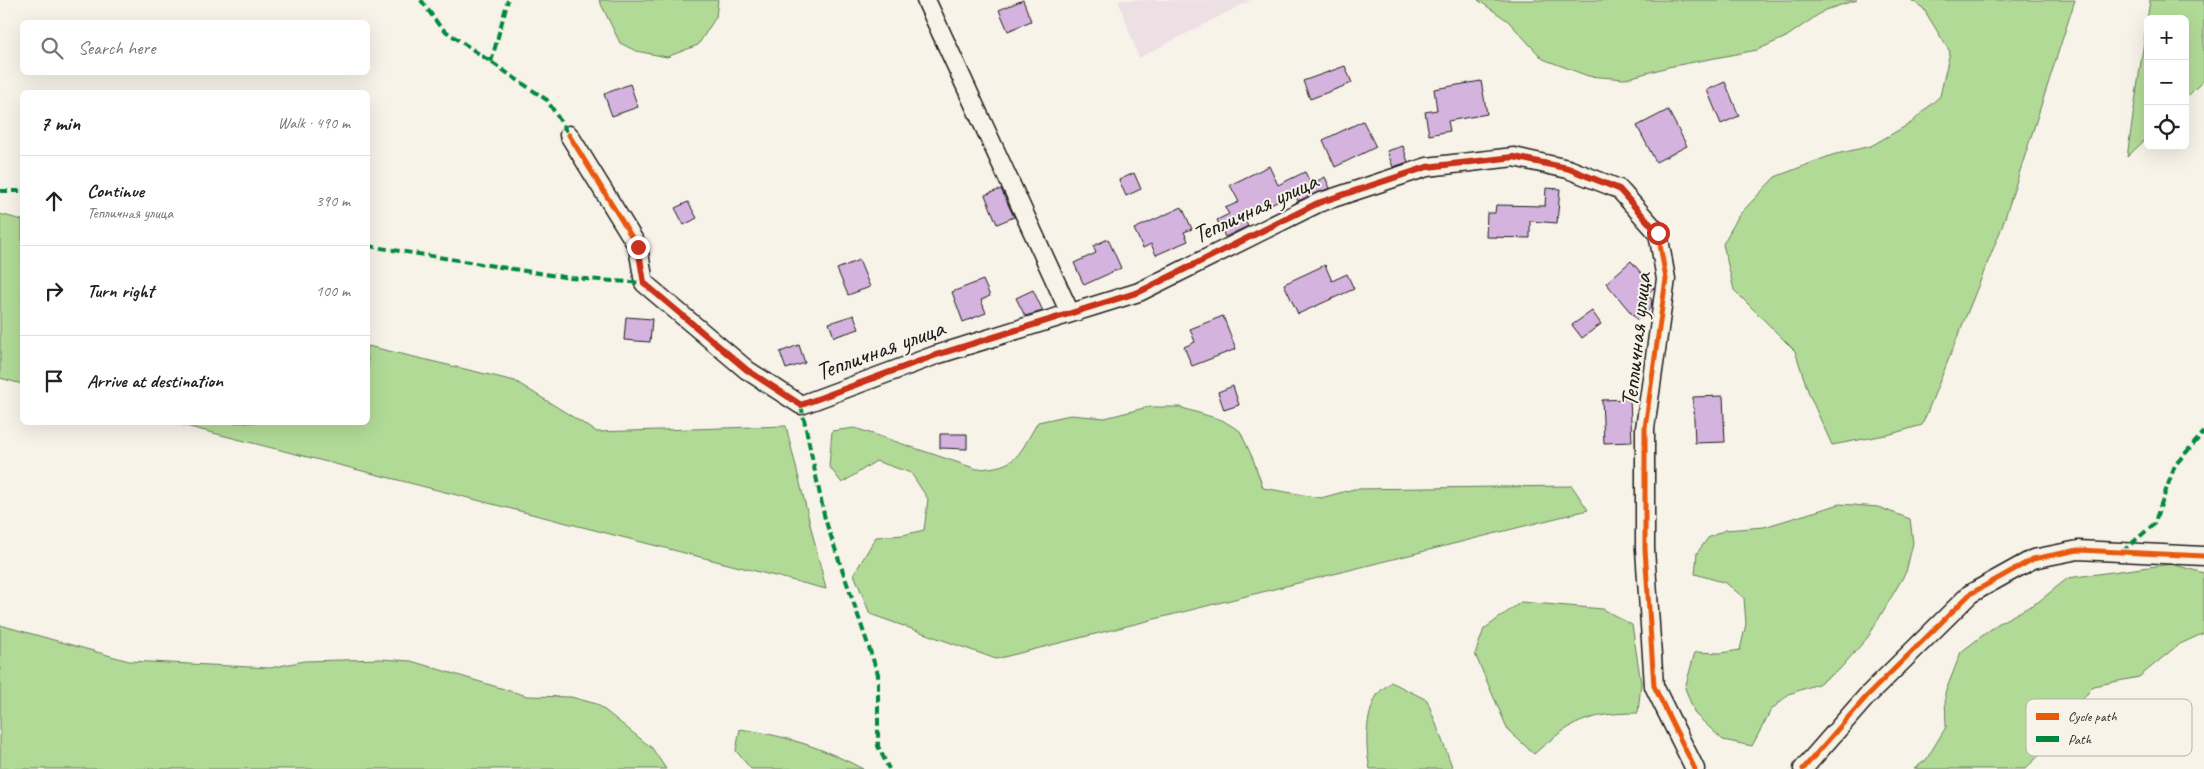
<!DOCTYPE html>
<html lang="en">
<head>
<meta charset="utf-8">
<style>
  body { margin:0; font-family:Caveat,sans-serif; background:#f2f2f2; color:#222 }
  .controls { position:absolute; right:15px; top:15px; display:grid; overflow:hidden; border-radius:8px; box-shadow:0 5px 20px #0002 }
  .controls button { width:45px; height:45px; display:grid; place-items:center; padding:0; border:0; border-bottom:1px solid #e0e0e0; background:#fff; color:#222; font:25px sans-serif }
  .stop { position:absolute; width:15px; height:15px; margin:-11px; border:4px solid #c8321e; border-radius:50%; background:#fff }
  .stop.end { background:#c8321e; border-color:#fff; box-shadow:0 1px 5px #0008 }
  .list { margin:0; padding:0; list-style:none }
  h2 { display:flex; justify-content:space-between; align-items:center; height:65px; margin:0; padding:0 20px; font-size:21px }
  h2 small { font-size:16px; font-weight:400; color:#767676 }
  .list li { display:grid; grid-template-columns:32px 1fr auto; gap:15px; align-items:center; box-sizing:border-box; height:90px; padding:0 20px; border-top:1px solid #e0e0e0 }
  .list b { display:block; font-size:19px; white-space:nowrap }
  .list p { margin:0; font-size:16px; white-space:nowrap; color:#767676 }
  .list em { font-size:16px; font-style:normal; color:#767676 }
  .icon { flex:none; width:28px; height:28px; fill:none; stroke:currentColor; stroke-width:2; stroke-linecap:round; stroke-linejoin:round }
  .map { position:relative; flex:none; width:2204px; height:769px; overflow:hidden }
  .search { position:absolute; background:#fff; box-shadow:0 5px 20px #0002; left:20px; top:20px; width:350px; height:55px; display:flex; align-items:center; gap:12px; box-sizing:border-box; padding:0 18px; border-radius:8px; color:#767676; font-size:19px }
  .panel { position:absolute; background:#fff; box-shadow:0 5px 20px #0002; left:20px; top:90px; width:350px; height:335px; border-radius:8px }
  .map>svg:first-child { display:block }
  .built { fill:#ede0e5 }
  .green { fill:#b1da97; stroke:#667b5a }
  .building { fill:#d5b3df; stroke:#1c1c1c }
  .lines { fill:none; stroke-linecap:round; stroke-linejoin:round }
  .minor-casing { stroke:#1c1c1c; stroke-width:21 }
  .minor { stroke:#f7f3e8; stroke-width:18 }
  .quiet { stroke:#00873e; stroke-width:4; stroke-dasharray:8 4; stroke-linecap:butt }
  .cycleway-casing { stroke:#f7f3e8; stroke-width:8 }
  .cycleway { stroke:#e8590c; stroke-width:5 }
  .route { stroke:#c8321e; stroke-width:6 }
  .labels { text-anchor:middle; dominant-baseline:central; stroke-width:4; stroke-linejoin:round; paint-order:stroke }
  .street-label { font-size:25px; fill:#1c1c1c; stroke:#f7f3e8 }
  .key { fill:#f7f3e8; stroke:#b5b2ab; stroke-width:1 }
  .key-label { font-size:14px; fill:#1c1c1c }
</style>
</head>
<body>
<div class="map">
<svg width="2204" height="769" viewBox="0 0 2204 769">
  <rect width="100%" height="100%" fill="#f7f3e8"/>
  <filter id="ink" filterUnits="userSpaceOnUse"><feTurbulence type="fractalNoise" baseFrequency=".02" numOctaves="2"/><feDisplacementMap in="SourceGraphic" scale="10" xChannelSelector="R" yChannelSelector="G"/><feConvolveMatrix kernelMatrix="1 2 1 2 8 2 1 2 1" color-interpolation-filters="sRGB"/></filter>
  <g filter="url(#ink)">
    <!-- built -->
    <path class="built" d="M 1118,0 L 1251,0 L 1139,58 Z"/>
    <!-- green -->
    <path class="green" d="M 599,0 L 718,0 L 716,17 L 698,45 L 667,57 L 636,51 L 620,43 Z
      M 1478,0 L 1857,0 L 1825,10 L 1786,37 L 1757,50 L 1668,67 L 1625,79 L 1588,76 L 1543,59 L 1508,21 Z
      M 1911,0 L 2075,0 L 2002,227 L 1922,425 L 1891,434 L 1832,445 L 1809,394 L 1795,351 L 1734,290 L 1723,244 L 1739,215 L 1775,177 L 1832,155 L 1871,146 L 1911,123 L 1940,96 L 1950,52 L 1923,8 Z
      M 2150,0 L 2204,0 L 2204,80 L 2185,99 L 2185,19 L 2148,19 L 2148,137 L 2127,157 Z
      M 0,214 L 22,220 L 22,384 L 0,378 Z
      M 368,346 L 515,381 L 597,432 L 786,426 L 826,589 L 174,423 L 368,422 Z
      M 1148,407 L 1179,407 L 1222,420 L 1240,431 L 1253,459 L 1263,488 L 1321,498 L 1354,489 L 1572,486 L 1588,510 L 996,659 L 870,614 L 854,574 L 876,537 L 903,535 L 924,530 L 928,499 L 911,473 L 876,461 L 842,483 L 829,466 L 832,431 L 855,428 L 977,469 C 1019,467 1018,455 1038,422 L 1070,415 L 1105,418 Z
      M 1840,504 L 1878,507 L 1910,519 L 1913,543 L 1906,572 L 1868,637 L 1839,670 L 1818,684 L 1789,694 L 1771,710 L 1752,746 L 1723,740 L 1695,714 L 1685,688 L 1695,652 L 1721,653 L 1740,650 L 1746,624 L 1744,598 L 1726,583 L 1695,574 L 1697,553 L 1708,538 L 1725,530 L 1764,527 Z
      M 2171,564 L 2204,573 L 2204,633 L 2178,645 L 2139,677 L 2093,686 L 2044,751 L 2025,769 L 1914,769 L 1926,760 L 1946,727 L 1945,693 L 1961,652 L 1999,623 L 2038,602 L 2068,578 Z
      M 1521,602 L 1603,609 L 1632,625 L 1641,683 L 1638,713 C 1589,713 1570,722 1534,754 L 1508,730 L 1475,654 L 1484,629 Z
      M 0,625 L 129,661 L 270,668 L 304,661 L 381,659 L 411,661 L 527,696 L 571,697 L 597,704 L 652,748 L 666,769 L 0,769 Z
      M 1391,682 L 1427,700 L 1453,769 L 1370,769 C 1365,746 1365,717 1377,695 C 1380,690 1387,686 1391,682 Z
      M 740,729 C 783,735 824,748 863,769 L 751,769 L 736,751 Z"/>
    <!-- building -->
    <path class="building" d="M 1023,0 L 1031,21 L 1008,31 L 999,10 Z
      M 1345,66 L 1352,83 L 1310,99 L 1303,81 Z
      M 1481,81 L 1487,114 L 1448,121 L 1450,131 L 1429,135 L 1425,112 L 1437,110 L 1434,89 Z
      M 1725,82 L 1739,116 L 1721,124 L 1707,90 Z
      M 630,84 L 638,107 L 612,116 L 604,94 Z
      M 1668,110 L 1687,146 L 1656,162 L 1637,126 Z
      M 1363,121 L 1376,147 L 1335,167 L 1323,140 Z
      M 1403,146 L 1408,162 L 1393,167 L 1387,151 Z
      M 1269,166 L 1278,185 L 1305,172 L 1311,184 L 1325,177 L 1330,188 L 1298,201 L 1294,193 L 1243,217 L 1248,226 L 1225,237 L 1217,220 L 1229,214 L 1225,208 L 1239,202 L 1230,185 Z
      M 1134,173 L 1141,189 L 1126,196 L 1119,180 Z
      M 1546,188 L 1560,189 L 1557,223 L 1530,221 L 1530,238 L 1486,237 L 1487,213 L 1495,213 L 1496,205 L 1545,206 Z
      M 1001,189 L 1014,217 L 997,224 L 985,195 Z
      M 688,202 L 697,218 L 684,225 L 675,208 Z
      M 1182,207 L 1192,229 L 1184,232 L 1188,241 L 1156,255 L 1151,244 L 1143,248 L 1134,229 Z
      M 1108,239 L 1121,268 L 1084,285 L 1074,263 L 1096,253 L 1093,246 Z
      M 859,260 L 870,287 L 848,295 L 837,269 Z
      M 1631,261 L 1654,288 L 1647,294 L 1652,300 L 1651,308 L 1637,320 L 1606,283 Z
      M 1325,265 L 1332,281 L 1347,274 L 1354,289 L 1298,314 L 1284,284 Z
      M 983,280 L 990,296 L 981,300 L 986,313 L 963,322 L 952,292 Z
      M 1033,290 L 1043,311 L 1025,316 L 1016,298 Z
      M 1592,311 L 1601,324 L 1582,338 L 1572,325 Z
      M 854,315 L 859,329 L 834,337 L 829,323 Z
      M 1223,316 L 1236,349 L 1192,366 L 1184,347 L 1195,342 L 1190,329 Z
      M 626,317 L 652,319 L 650,342 L 624,340 Z
      M 799,345 L 805,363 L 786,369 L 780,352 Z
      M 1233,386 L 1239,405 L 1224,410 L 1218,392 Z
      M 1723,396 L 1725,442 L 1695,443 L 1693,397 Z
      M 1630,399 L 1632,442 L 1604,443 L 1602,400 Z
      M 940,434 L 967,434 L 967,449 L 940,448 Z"/>
    <g class="lines">
      <defs>
        <path id="minor" d="M 926,0 L 1070,313
          M 569,135 L 638,247 L 644,283 L 747,370 L 801,405 L 936,355 L 1139,292 L 1318,203 L 1427,167 L 1514,157 L 1568,169 L 1619,189 L 1658,233 L 1666,279 L 1645,428 L 1645,549 L 1654,686 L 1695,769
          M 1803,769 L 1867,696 L 1970,594 L 2033,559 L 2078,550 L 2204,556"/>
      </defs>
      <!-- minor casing -->
      <use href="#minor" class="minor-casing"/>
      <!-- minor -->
      <use href="#minor" class="minor"/>
      <!-- quiet -->
      <path class="quiet" d="M 421,0 L 441,28 L 547,100 L 569,135
        M 491,62 L 508,0
        M 0,191 L 22,191
        M 368,246 L 570,278 L 644,283
        M 801,405 L 825,519 L 878,674 L 878,746 L 889,769
        M 2122,552 L 2154,524 L 2175,465 L 2204,432"/>
      <defs>
        <path id="cycleway" d="M 569,135 L 638,247 L 644,283 L 747,370 L 801,405 L 936,355 L 1139,292 L 1318,203 L 1427,167 L 1514,157 L 1568,169 L 1619,189 L 1658,233 L 1666,279 L 1645,428 L 1645,549 L 1654,686 L 1695,769
          M 1803,769 L 1867,696 L 1970,594 L 2033,559 L 2078,550 L 2204,556"/>
      </defs>
      <!-- cycleway casing -->
      <use href="#cycleway" class="cycleway-casing"/>
      <!-- cycleway -->
      <use href="#cycleway" class="cycleway"/>
    </g>
  </g>
  <g class="lines" filter="url(#ink)">
    <!-- route -->
    <path class="route" d="M 638,247 L 644,283 L 747,370 L 801,405 L 936,355 L 1139,292 L 1318,203 L 1427,167 L 1514,157 L 1568,168 L 1619,189 L 1658,233"/>
  </g>
  <g class="labels">
    <!-- street labels -->
    <g class="street-label">
      <text transform="translate(1255 208) rotate(-25)">Тепличная улица</text>
      <text transform="translate(1636 340) rotate(-84)">Тепличная улица</text>
      <text transform="translate(880 350) rotate(-20)">Тепличная улица</text>
    </g>
  </g>
  <!-- legend -->
  <rect x="2026" y="699" width="166" height="57" rx="8" class="key"/>
  <rect x="2036" y="713" width="23" height="7" fill="#e8590c"/>
  <rect x="2036" y="736" width="23" height="6" fill="#00873e"/>
  <g class="key-label">
    <text x="2068" y="721">Cycle path</text>
    <text x="2068" y="744">Path</text>
  </g>
</svg>
<div class="controls">
<button>+</button>
<button>−</button>
<button><svg class="icon" aria-label="locate" viewBox="0 0 24 24"><circle cx="12" cy="12" r="6"/><path d="M12 2v4M12 18v4M2 12h4M18 12h4"/></svg></button>
</div>
<div class="stop" style="left:1658px;top:233px"></div>
<div class="stop end" style="left:638px;top:247px"></div>
<div class="search"><svg class="icon" aria-label="search" viewBox="0 0 24 24"><circle cx="10" cy="10" r="6"/><path d="M15 15l6 6"/></svg>Search here</div>
<section class="panel">
<h2>7 min<small>Walk · 490 m</small></h2>
<ul class="list">
<li><svg class="icon" aria-label="ahead" viewBox="0 0 24 24"><path d="M12 20V5M6 11l6-6 6 6"/></svg><div><b>Continue</b><p>Тепличная улица</p></div><em>390 m</em></li>
<li><svg class="icon" aria-label="right" viewBox="0 0 24 24"><path d="M7 20v-9h11M14 6l5 5-5 5"/></svg><div><b>Turn right</b></div><em>100 m</em></li>
<li><svg class="icon" aria-label="arrive" viewBox="0 0 24 24"><path d="M6 21V4h12l-3 4 3 4H6"/></svg><div><b>Arrive at destination</b></div></li>
</ul>
</section>
</div>
</body>
</html>
